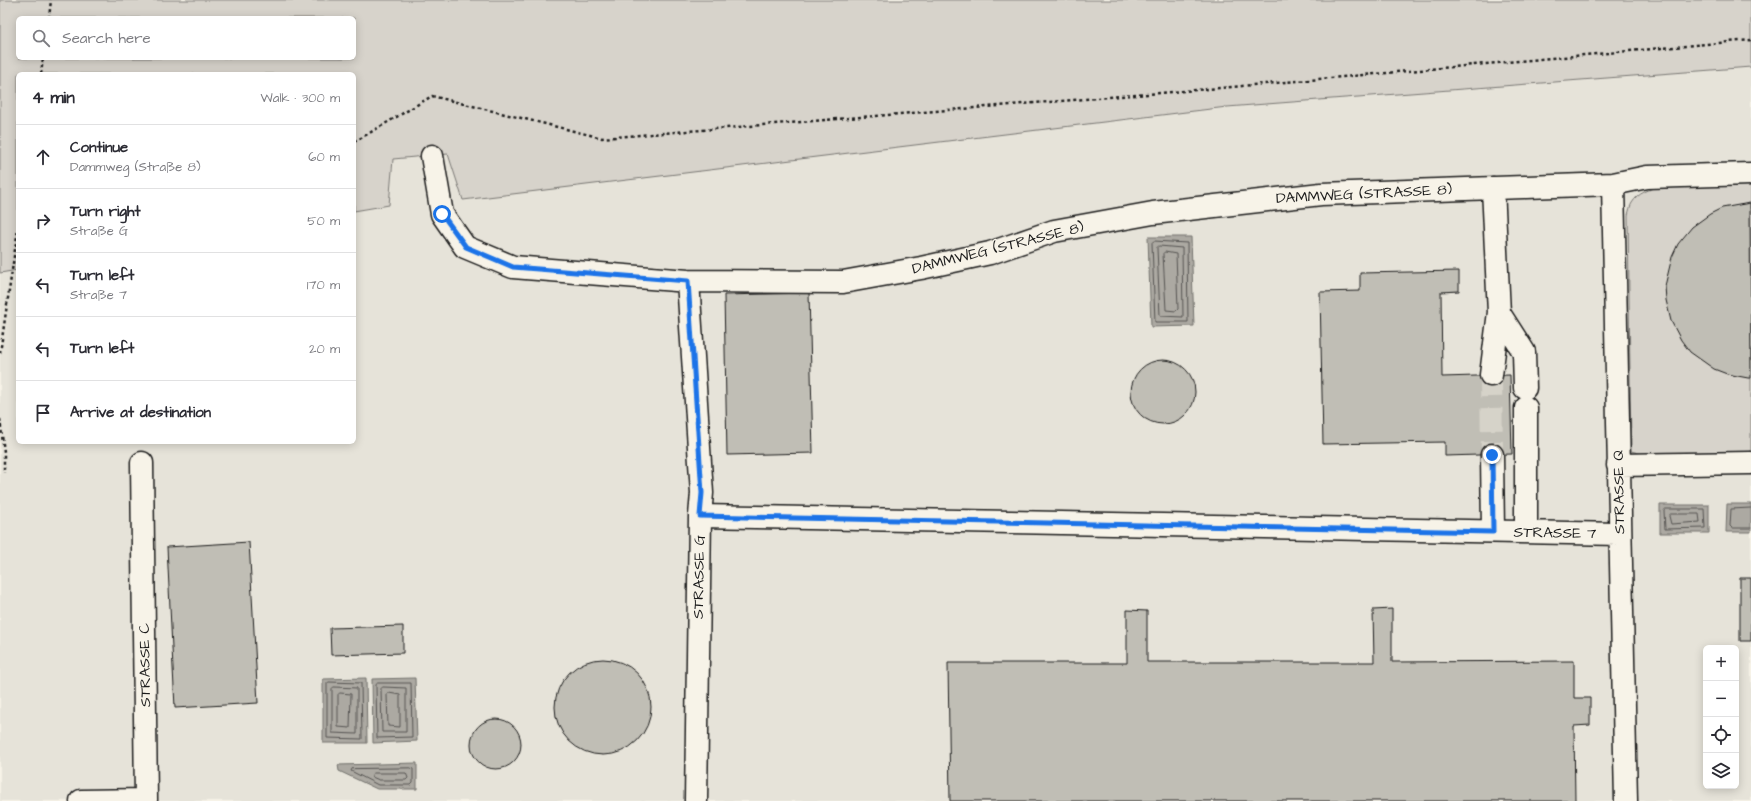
<!DOCTYPE html>
<html lang="en">
<head>
<meta charset="utf-8">
<style>
  body { margin:0; font-family:"Architects Daughter",sans-serif; background:#f7f7f7; color:#2b2b33 }
  .controls { position:absolute; right:12px; bottom:12px; display:grid; overflow:hidden; border-radius:6px; box-shadow:0 2px 10px #0003 }
  .controls button { width:36px; height:36px; display:grid; place-items:center; padding:0; border:0; border-bottom:1px solid #e1e1e2; background:#fff; color:#2b2b33; font:20px sans-serif }
  .stop { position:absolute; width:12px; height:12px; margin:-9px; border:3px solid #1a73e8; border-radius:50%; background:#fff }
  .stop.end { background:#1a73e8; border-color:#fff; box-shadow:0 1px 4px #0008 }
  .list { margin:0; padding:0; list-style:none }
  h2 { display:flex; justify-content:space-between; align-items:center; height:52px; margin:0; padding:0 16px; font-size:17px }
  h2 small { font-size:13px; font-weight:400; color:#7c7c81 }
  .list li { display:grid; grid-template-columns:26px 1fr auto; gap:12px; align-items:center; box-sizing:border-box; height:64px; padding:0 16px; border-top:1px solid #e1e1e2 }
  .list b { display:block; font-size:15px; white-space:nowrap }
  .list p { margin:0; font-size:13px; white-space:nowrap; color:#7c7c81 }
  .list em { font-size:13px; font-style:normal; color:#7c7c81 }
  .icon { flex:none; width:22px; height:22px; fill:none; stroke:currentColor; stroke-width:2; stroke-linecap:round; stroke-linejoin:round }
  .map { position:relative; flex:none; width:1751px; height:801px; overflow:hidden }
  .search { position:absolute; background:#fff; box-shadow:0 2px 10px #0003; left:16px; top:16px; width:340px; height:44px; display:flex; align-items:center; gap:10px; box-sizing:border-box; padding:0 14px; border-radius:6px; color:#7c7c81; font-size:15px }
  .panel { position:absolute; background:#fff; box-shadow:0 2px 10px #0003; left:16px; top:72px; width:340px; height:372px; border-radius:6px }
  .map>svg:first-child { display:block }
  .built { fill:#e6e3d9; fill-rule:evenodd }
  .green { fill:#d7d3cb; stroke:#7a7874; fill-rule:evenodd }
  .water { fill:#aca9a2; stroke:#72716c }
  .lines { fill:none; stroke-linecap:round; stroke-linejoin:round }
  .shore { stroke:#565452; stroke-width:1 }
  .building { fill:#c0beb5; stroke:#1c1c1c }
  .minor-tunnel { stroke:#d6d3c9; stroke-width:22; stroke-dasharray:22 11; stroke-linecap:butt }
  .minor-casing { stroke:#1c1c1c; stroke-width:25 }
  .path { stroke:#1c1c1c; stroke-width:2.5; stroke-dasharray:3 3; stroke-linecap:butt }
  .minor { stroke:#f7f3e8; stroke-width:22 }
  .route { stroke:#1a73e8; stroke-width:5 }
  .labels { text-anchor:middle; dominant-baseline:central; stroke-width:3; stroke-linejoin:round; paint-order:stroke }
  .street-label { font-size:15px; fill:#1c1c1c; stroke:#f7f3e8 }
</style>
</head>
<body>
<div class="map">
<svg width="1751" height="801" viewBox="0 0 1751 801">
  <rect width="100%" height="100%" fill="#f7f3e8"/>
  <filter id="ink" filterUnits="userSpaceOnUse"><feTurbulence type="fractalNoise" baseFrequency=".025" numOctaves="2"/><feDisplacementMap in="SourceGraphic" scale="8" xChannelSelector="R" yChannelSelector="G"/><feConvolveMatrix kernelMatrix="1 2 1 2 8 2 1 2 1" color-interpolation-filters="sRGB"/></filter>
  <g filter="url(#ink)">
    <!-- built -->
    <path class="built" d="M 1751,67 L 1751,801 L 0,801 L 0,272 L 18,269 L 18,442 L 354,442 L 354,211 L 389,205 L 393,159 L 448,154 L 463,199 L 1227,107 ZM 1706,648 L 1736,648 L 1736,786 L 1706,786 Z"/>
    <!-- green -->
    <path class="green" d="M 0,0 L 1751,0 L 1751,67 L 1227,107 L 463,200 L 448,154 L 393,159 L 389,205 L 354,211 L 354,74 L 18,74 L 18,270 L 0,273 ZM 18,18 L 354,18 L 354,58 L 18,58 Z
      M 1697,184 L 1751,185 L 1751,457 L 1653,457 L 1631,451 L 1628,215 C 1629,211 1630,206 1632,203 C 1644,183 1677,186 1697,184 Z"/>
    <!-- water -->
    <path class="water" d="M 1148,237 L 1191,237 L 1194,326 L 1151,327 Z
      M 1727,504 L 1751,504 L 1751,532 L 1726,532 Z
      M 1660,505 L 1709,505 L 1709,533 L 1660,533 Z
      M 366,678 L 367,743 L 323,743 L 323,679 Z
      M 415,678 L 417,741 L 373,743 L 372,679 Z
      M 417,763 L 417,789 L 377,789 L 339,771 L 338,765 Z"/>
    <g class="lines">
      <!-- shore -->
      <path class="shore" d="M 1154,241 L 1187,243 L 1188,322 L 1155,322 L 1152,243 Z
        M 1159,246 L 1182,248 L 1183,317 L 1160,316 L 1157,248 Z
        M 1165,252 L 1176,254 L 1178,309 L 1176,311 L 1166,310 L 1163,254 Z
        M 1751,508 L 1731,509 L 1730,526 L 1732,528 L 1751,528
        M 1666,509 L 1704,509 L 1705,528 L 1665,529 L 1664,511 Z
        M 1671,514 L 1699,514 L 1700,522 L 1671,524 L 1669,516 Z
        M 329,682 L 361,683 L 362,739 L 327,738 L 327,684 Z
        M 378,683 L 411,683 L 412,737 L 377,738 L 376,685 Z
        M 334,687 L 357,688 L 357,734 L 332,733 L 332,689 Z
        M 383,687 L 406,688 L 406,732 L 382,732 L 381,689 Z
        M 340,693 L 351,694 L 350,728 L 338,727 L 338,695 Z
        M 389,693 L 400,695 L 400,727 L 388,726 L 387,695 Z
        M 411,768 L 413,769 L 413,783 L 411,785 L 378,785 L 351,771 L 352,769 Z
        M 373,773 L 406,773 L 408,778 L 406,780 L 379,780 L 372,777 Z"/>
    </g>
    <!-- building -->
    <path class="building" d="M 1750,203 L 1751,378 L 1748,378 L 1727,374 L 1714,369 L 1690,352 L 1681,340 L 1671,321 L 1666,300 L 1665,286 L 1672,257 L 1678,244 L 1692,227 L 1710,214 L 1722,208 Z
      M 1459,271 L 1459,291 L 1441,292 L 1442,377 L 1510,375 L 1512,454 L 1445,456 L 1445,442 L 1323,444 L 1320,292 L 1360,291 L 1360,273 Z
      M 809,293 L 813,453 L 727,455 L 724,295 Z
      M1131 392a32 32 0 1 1 64 0a32 32 0 1 1-64 0Z
      M 249,542 L 258,703 L 175,708 L 167,547 Z
      M 1740,578 L 1751,578 L 1751,641 L 1740,641 Z
      M 1392,609 L 1392,662 L 1574,661 L 1574,698 L 1590,698 L 1590,725 L 1574,726 L 1575,801 L 950,801 L 948,663 L 1127,663 L 1127,610 L 1147,611 L 1147,662 L 1374,662 L 1373,610 Z
      M 403,626 L 403,653 L 331,655 L 330,628 Z
      M555 707a48 48 0 1 1 96 0a48 48 0 1 1-96 0Z
      M471 744a25 25 0 1 1 50 0a25 25 0 1 1-50 0Z"/>
    <g class="lines">
      <!-- minor-tunnel -->
      <path class="minor-tunnel" d="M 1491,375 L 1492,455"/>
      <defs>
        <path id="minor" d="M 432,156 L 442,214 L 465,247 L 513,267 L 688,281 L 843,282 L 921,268 L 990,253 L 1054,231 L 1153,213 L 1321,194 L 1613,184 L 1647,177 L 1751,174
          M 1613,184 L 1626,801
          M 1493,188 L 1499,313 L 1524,352 L 1525,388
          M 688,281 L 702,493 L 700,516 L 696,801
          M 1491,375 L 1499,312
          M 1526,408 L 1526,532
          M 1492,455 L 1493,531
          M 1618,465 L 1751,463
          M 700,516 L 1619,534
          M 81,801 L 146,800 L 142,463"/>
      </defs>
      <!-- minor casing -->
      <use href="#minor" class="minor-casing"/>
      <!-- path -->
      <path class="path" d="M 49,18 L 51,0
        M 41,74 L 43,58
        M 354,141 L 361,138 L 432,96 L 602,138 L 1209,89 L 1751,40
        M 0,353 L 18,229
        M 0,419 L 4,452 L 4,473"/>
      <!-- minor -->
      <use href="#minor" class="minor"/>
    </g>
  </g>
  <g class="lines" filter="url(#ink)">
    <!-- route -->
    <path class="route" d="M 442,214 L 466,247 L 513,267 L 688,281 L 702,493 L 700,516 L 1493,532 L 1492,455"/>
  </g>
  <g class="labels">
    <!-- street labels -->
    <g class="street-label">
      <text transform="translate(1364 194) rotate(-3)">DAMMWEG (STRASSE 8)</text>
      <text transform="translate(998 248) rotate(-14)">DAMMWEG (STRASSE 8)</text>
      <text transform="translate(1619 492) rotate(-91)">STRASSE Q</text>
      <text transform="translate(1555 533) rotate(1)">STRASSE 7</text>
      <text transform="translate(699 577) rotate(-89)">STRASSE G</text>
      <text transform="translate(145 665) rotate(-91)">STRASSE C</text>
    </g>
  </g>
</svg>
<div class="controls">
<button>+</button>
<button>−</button>
<button><svg class="icon" aria-label="locate" viewBox="0 0 24 24"><circle cx="12" cy="12" r="6"/><path d="M12 2v4M12 18v4M2 12h4M18 12h4"/></svg></button>
<button><svg class="icon" aria-label="layers" viewBox="0 0 24 24"><path d="M12 4l9 5-9 5-9-5zM3 14l9 5 9-5"/></svg></button>
</div>
<div class="stop" style="left:442px;top:214px"></div>
<div class="stop end" style="left:1492px;top:455px"></div>
<div class="search"><svg class="icon" aria-label="search" viewBox="0 0 24 24"><circle cx="10" cy="10" r="6"/><path d="M15 15l6 6"/></svg>Search here</div>
<section class="panel">
<h2>4 min<small>Walk · 300 m</small></h2>
<ul class="list">
<li><svg class="icon" aria-label="ahead" viewBox="0 0 24 24"><path d="M12 20V5M6 11l6-6 6 6"/></svg><div><b>Continue</b><p>Dammweg (Straße 8)</p></div><em>60 m</em></li>
<li><svg class="icon" aria-label="right" viewBox="0 0 24 24"><path d="M7 20v-9h11M14 6l5 5-5 5"/></svg><div><b>Turn right</b><p>Straße G</p></div><em>50 m</em></li>
<li><svg class="icon" aria-label="left" viewBox="0 0 24 24"><path d="M17 20v-9H6M10 6l-5 5 5 5"/></svg><div><b>Turn left</b><p>Straße 7</p></div><em>170 m</em></li>
<li><svg class="icon" aria-label="left" viewBox="0 0 24 24"><path d="M17 20v-9H6M10 6l-5 5 5 5"/></svg><div><b>Turn left</b></div><em>20 m</em></li>
<li><svg class="icon" aria-label="arrive" viewBox="0 0 24 24"><path d="M6 21V4h12l-3 4 3 4H6"/></svg><div><b>Arrive at destination</b></div></li>
</ul>
</section>
</div>
</body>
</html>
